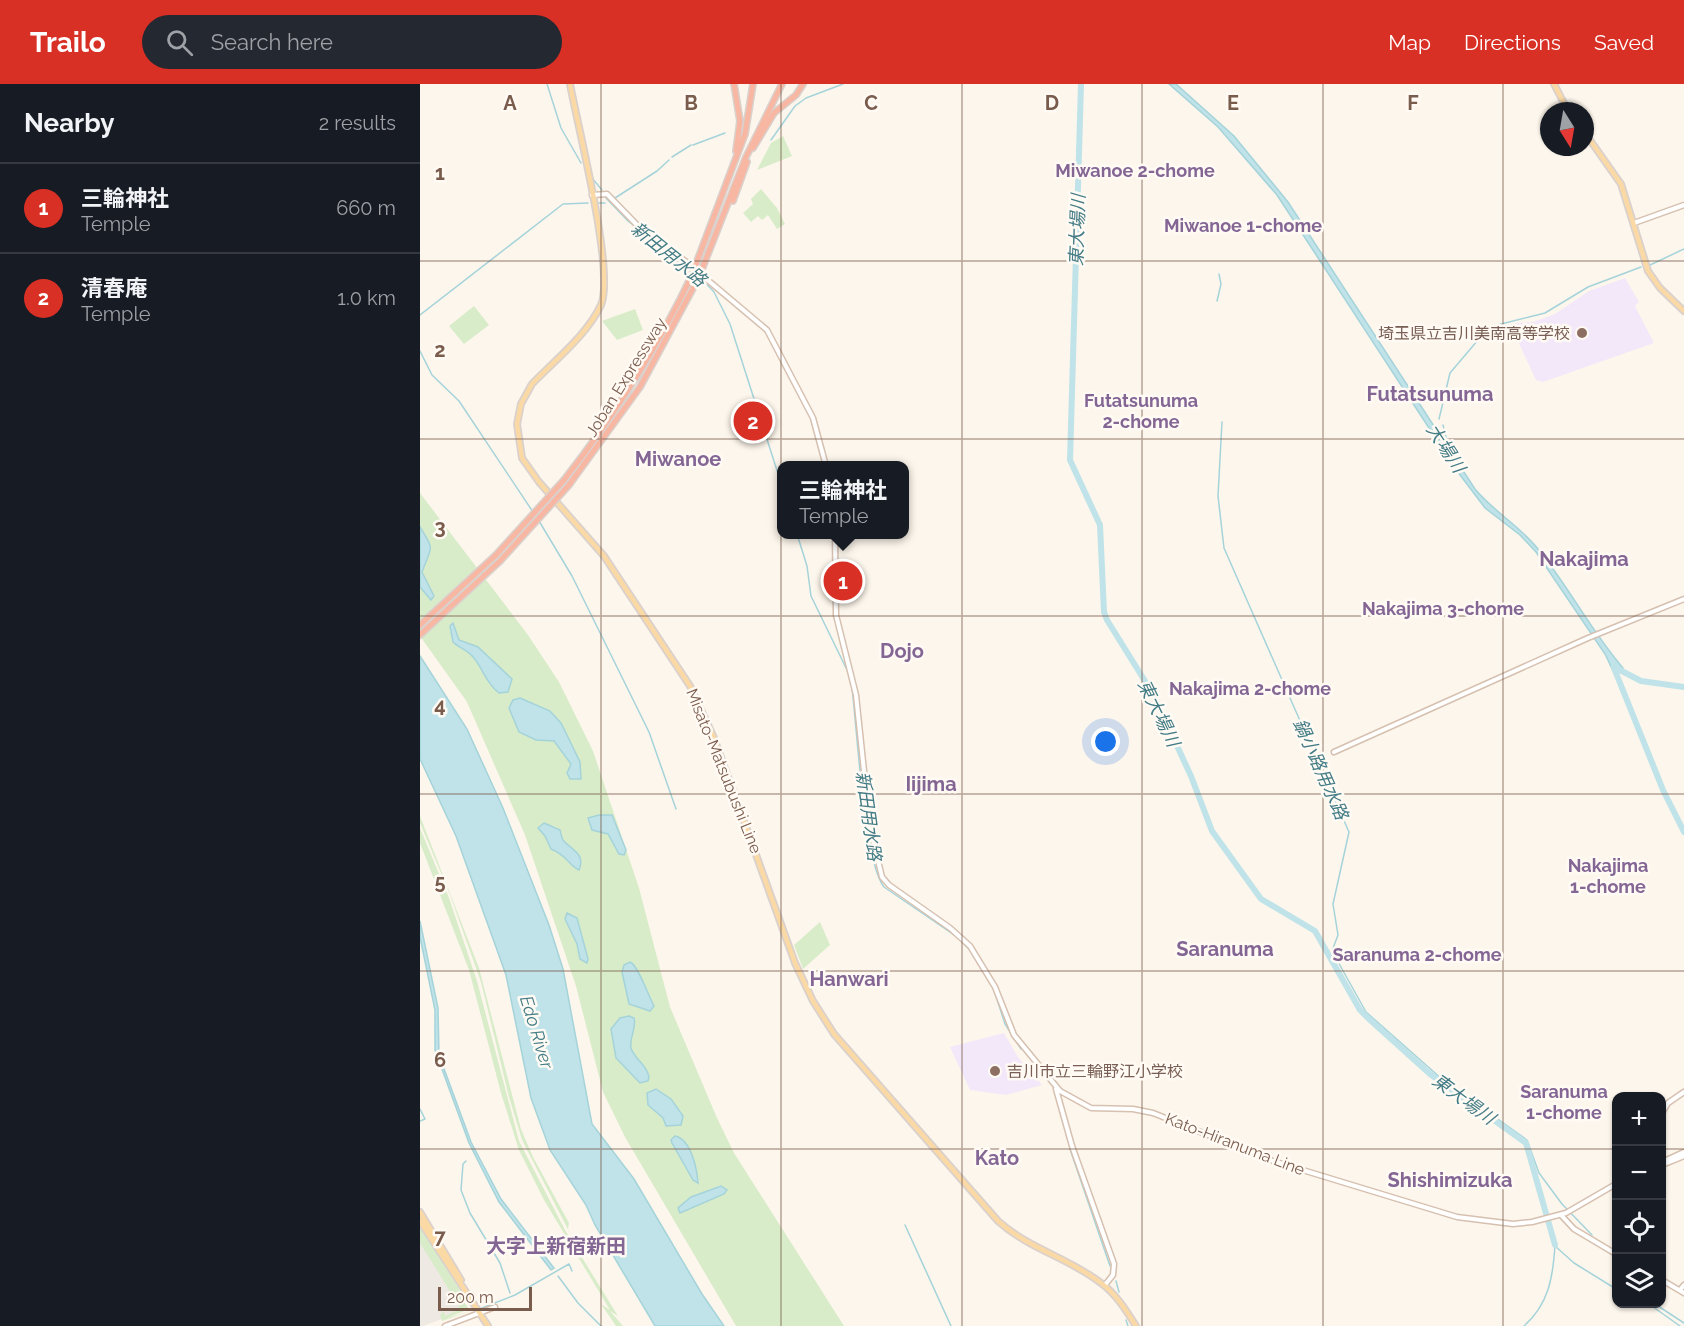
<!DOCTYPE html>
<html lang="en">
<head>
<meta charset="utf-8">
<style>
  body { margin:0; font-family:Raleway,"Noto Sans JP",sans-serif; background:#242831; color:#f1f3f6 }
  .controls { position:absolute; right:18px; bottom:18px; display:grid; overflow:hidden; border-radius:12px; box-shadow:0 2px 4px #0004 }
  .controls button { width:54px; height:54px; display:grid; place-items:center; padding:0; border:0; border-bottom:2px solid #363941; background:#171b24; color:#f1f3f6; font:30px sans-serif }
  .compass { position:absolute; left:1120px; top:18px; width:54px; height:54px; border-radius:50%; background:#171b24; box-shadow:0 2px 4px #0004; rotate:169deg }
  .scale { position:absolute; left:18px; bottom:15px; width:94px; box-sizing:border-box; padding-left:6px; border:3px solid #7a5c4d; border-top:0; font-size:16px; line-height:21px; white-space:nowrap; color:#7a5c4d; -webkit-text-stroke:4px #fffaf3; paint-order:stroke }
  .you { position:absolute; left:686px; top:658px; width:21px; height:21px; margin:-15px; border:4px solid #fff; border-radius:50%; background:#1a73e8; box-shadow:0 0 0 9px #1a73e833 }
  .badge { display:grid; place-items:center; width:39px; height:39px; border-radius:50%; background:#d93025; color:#fff; font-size:20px; font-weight:700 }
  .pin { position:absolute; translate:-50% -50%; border:3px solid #fff; box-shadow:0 2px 6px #0006 }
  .popup { position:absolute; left:357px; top:377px; width:132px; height:78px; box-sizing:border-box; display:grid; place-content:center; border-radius:12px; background:#171b24; filter:drop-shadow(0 2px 4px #0005); font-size:20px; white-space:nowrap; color:#9ea1a6 }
  .popup b { font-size:22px; color:#f1f3f6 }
  .popup::after { content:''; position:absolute; left:50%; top:100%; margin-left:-12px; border:12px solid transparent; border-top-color:#171b24 }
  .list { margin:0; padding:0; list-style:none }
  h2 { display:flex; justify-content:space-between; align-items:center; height:78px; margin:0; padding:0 24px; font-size:26px }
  h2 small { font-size:20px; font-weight:400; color:#9ea1a6 }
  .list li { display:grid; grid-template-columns:39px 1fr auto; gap:18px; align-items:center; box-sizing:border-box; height:90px; padding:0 24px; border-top:2px solid #363941 }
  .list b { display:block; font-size:22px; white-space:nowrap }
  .list p { margin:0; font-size:20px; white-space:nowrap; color:#9ea1a6 }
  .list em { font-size:20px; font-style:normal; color:#9ea1a6 }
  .icon { flex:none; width:33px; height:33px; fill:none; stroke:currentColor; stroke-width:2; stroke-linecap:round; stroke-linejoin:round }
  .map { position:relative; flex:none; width:1264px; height:1242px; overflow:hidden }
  header { display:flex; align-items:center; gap:36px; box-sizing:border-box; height:84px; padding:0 30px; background:#d93025; color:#fff }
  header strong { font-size:28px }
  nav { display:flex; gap:33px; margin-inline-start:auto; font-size:21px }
  .search { width:420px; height:54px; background:#242831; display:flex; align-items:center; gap:15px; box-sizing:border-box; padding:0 21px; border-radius:33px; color:#9ea1a6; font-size:22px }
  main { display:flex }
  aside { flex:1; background:#171b24 }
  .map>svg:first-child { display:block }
  .industrial { fill:#efe9e4 }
  .education { fill:#f3e8fa }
  .green { fill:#d8ecc9 }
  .water { fill:#bfe3e8; stroke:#a5d3da; stroke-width:1.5 }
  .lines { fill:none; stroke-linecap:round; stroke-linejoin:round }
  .stream { stroke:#a5d3da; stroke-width:1.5 }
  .river { stroke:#bfe3e8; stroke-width:6 }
  .secondary-casing { stroke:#d6c0b0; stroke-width:7 }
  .primary-casing { stroke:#dad1cd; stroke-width:8 }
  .highway-casing { stroke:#dad1cd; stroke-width:8 }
  .secondary { stroke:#fff; stroke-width:4 }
  .primary { stroke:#fbd9a5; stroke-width:4.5 }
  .highway { stroke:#f7b7a3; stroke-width:5 }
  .highway-bridge-casing { stroke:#dad1cd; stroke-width:8; stroke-linecap:butt }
  .highway-bridge { stroke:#f7b7a3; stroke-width:5 }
  .grid { fill:none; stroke:#7a5c4d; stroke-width:1.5; stroke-opacity:0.55 }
  .education-dot { fill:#8d6e63; stroke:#fffaf3; stroke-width:2 }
  .labels { text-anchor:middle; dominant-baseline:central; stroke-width:5; stroke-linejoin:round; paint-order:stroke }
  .education-label { font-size:16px; fill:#785e54; stroke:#fffaf3; text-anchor:end }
  .street-label { font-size:16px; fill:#7a5c4d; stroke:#fffaf3 }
  .neighbourhood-label { font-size:18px; font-weight:bold; fill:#846695; stroke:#fffaf3 }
  .water-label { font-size:18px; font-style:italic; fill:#437c86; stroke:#fffaf3 }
  .quarter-label { font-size:20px; font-weight:bold; fill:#846695; stroke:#fffaf3 }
  .grid-label { font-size:20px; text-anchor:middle; font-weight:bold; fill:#7a5c4d; stroke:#fffaf3; stroke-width:5; stroke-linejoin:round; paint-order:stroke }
</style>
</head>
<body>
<header>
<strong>Trailo</strong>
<div class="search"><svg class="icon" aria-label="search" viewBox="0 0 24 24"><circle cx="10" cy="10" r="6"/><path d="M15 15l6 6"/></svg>Search here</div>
<nav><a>Map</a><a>Directions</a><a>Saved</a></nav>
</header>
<main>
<aside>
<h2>Nearby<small>2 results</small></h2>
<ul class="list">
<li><span class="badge">1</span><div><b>三輪神社</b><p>Temple</p></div><em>660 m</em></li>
<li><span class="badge">2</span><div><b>清春庵</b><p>Temple</p></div><em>1.0 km</em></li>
</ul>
</aside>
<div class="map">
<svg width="1264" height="1242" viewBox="0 0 1264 1242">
  <rect width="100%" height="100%" fill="#fdf6ec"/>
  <!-- industrial -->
  <path class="industrial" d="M 0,1150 L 47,1226 L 3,1242 L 0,1242 Z"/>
  <!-- education -->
  <path class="education" d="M 1205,194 L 1219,218 L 1215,222 L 1234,259 L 1123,298 L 1116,296 L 1090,240 L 1113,238 L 1135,230 L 1169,207 Z
    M 584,949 L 598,973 L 622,1001 L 586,1011 L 550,1006 L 530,963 Z"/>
  <!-- green -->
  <path class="green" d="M 363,52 L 372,72 L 337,86 L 351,59 Z
    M 341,105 L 357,124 L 365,140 L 357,145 L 348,131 L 342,136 L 338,132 L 331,138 L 323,129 L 333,120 L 331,115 Z
    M 54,222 L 69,241 L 44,260 L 29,242 Z
    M 215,225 L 223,246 L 197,256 L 182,237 Z
    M 0,409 L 108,551 L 139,598 L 173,667 L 219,804 L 250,923 L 297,1034 L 314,1069 L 424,1242 L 316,1242 L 205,1053 L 183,1008 L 156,902 L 105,751 L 47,618 L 0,552 Z
    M 0,732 L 59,884 L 101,1045 L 113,1073 L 149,1139 L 148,1145 L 156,1161 L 102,1056 L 89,1013 L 61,898 L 29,808 L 0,739 Z
    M 0,744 L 29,814 L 57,897 L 99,1057 L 145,1146 L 198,1232 L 190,1227 L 203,1242 L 196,1242 L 181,1220 L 190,1226 L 124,1116 L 99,1066 L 81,1009 L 49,886 L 0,759 Z
    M 400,838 L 410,861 L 383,885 L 374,861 Z
    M 0,1142 L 46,1216 L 44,1218 L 49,1225 L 27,1234 L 51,1227 L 22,1237 L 20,1231 L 24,1227 L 25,1232 L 38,1226 L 39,1222 L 0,1159 Z"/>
  <!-- water -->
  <path class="water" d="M 749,0 L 756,0 L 814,52 L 868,118 L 1055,405 C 1074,428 1100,442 1118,465 C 1149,503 1171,547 1203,584 L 1195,591 L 1185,570 L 1116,468 L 1100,451 L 1065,424 L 1037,387 L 857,111 L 798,43 Z
    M 0,443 C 15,467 12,461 2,488 L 14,512 L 11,516 L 0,503 Z
    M 33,539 L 39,556 L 58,563 L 92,595 L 88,608 L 79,609 C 65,598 63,584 53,573 C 48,566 39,564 33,558 L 30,542 Z
    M 0,572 L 47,645 L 83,724 L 129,841 L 143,885 L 172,1040 L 214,1095 L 282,1210 L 304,1242 L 235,1242 L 175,1141 L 166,1121 L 130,1066 L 111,1014 L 86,891 L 36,752 L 0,675 Z
    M 100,614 L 130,627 L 141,639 L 160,678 L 161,695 L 150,695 L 147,689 L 151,680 L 134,657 L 116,656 L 99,648 L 89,624 L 93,616 Z
    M 179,731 L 192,731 L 206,766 L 204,771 L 199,770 L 188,750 L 172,746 L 168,734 Z
    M 124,739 L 140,746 C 141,749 141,753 143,756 C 151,766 166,769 159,786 C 148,781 147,771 131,765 L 125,752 L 118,744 Z
    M 147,829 L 157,834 L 168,875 L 167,879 L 160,875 L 157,860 L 145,835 Z
    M 0,837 L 18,924 L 19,971 L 51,1058 L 81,1115 L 134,1184 L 131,1186 L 79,1118 L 49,1059 L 15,966 L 15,926 L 0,853 Z
    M 210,878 C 218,881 228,911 234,922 L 230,927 L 209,920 L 202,888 L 204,881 Z
    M 209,932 L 214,934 C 217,944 209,953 211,964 C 214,975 227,980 229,993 L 228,997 L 220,999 L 196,974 L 191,945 L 200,934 Z
    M 236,1005 L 251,1015 L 263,1032 L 261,1041 L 246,1042 L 243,1034 L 228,1021 L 227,1009 Z
    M 255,1052 C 271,1055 277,1085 278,1099 L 273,1096 L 252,1059 L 251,1056 Z
    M 301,1102 L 307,1106 L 304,1110 L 260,1129 L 258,1124 L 271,1113 Z"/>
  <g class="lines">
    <!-- stream -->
    <path class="stream" d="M 127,0 L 141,44 L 161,79
      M 351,56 L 375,22 L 386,14 L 423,0
      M 273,61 L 305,49
      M 252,73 L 271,61
      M 172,94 L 182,106
      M 186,114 L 208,137 L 271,185
      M 195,114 L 237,87 L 249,76
      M 178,119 L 185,119
      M 1230,181 L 1264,165
      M 281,194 L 294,208 L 310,240 L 362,402
      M 797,217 L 801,200 L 799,190
      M 0,231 L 143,120 L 168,119
      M 0,267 L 12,291 L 39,317 L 113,428
      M 1019,335 L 1030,289 L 1069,243 L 1125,229 L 1168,203 L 1221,183
      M 802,338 L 798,412 L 804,464 L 929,748 L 913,820 L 918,851 L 912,867 L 946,928 L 1023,996 L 1107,1056 L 1119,1089 L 1142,1120 L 1172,1151
      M 1023,341 L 1026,353
      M 119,437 L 152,492 L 229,648 L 256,725
      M 377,450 L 387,482 L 391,512 L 428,588 L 432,604 C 437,644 444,778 464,803 L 540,855
      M 545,861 L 552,868
      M 574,906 L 585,940 L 601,965
      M 0,1025 L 5,1035 L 0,1037
      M 650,1065 L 690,1182
      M 46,1077 L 43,1080 L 41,1106 L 50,1129 L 80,1179 L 90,1209
      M 485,1141 L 531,1242
      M 1135,1162 L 1154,1179 L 1196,1205
      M 176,1166 L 186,1156
      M 138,1192 L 158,1219 L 181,1242
      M 696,1197 L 699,1208
      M 1229,1220 L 1260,1242
      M 1235,1220 L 1264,1239
      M 62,1224 L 95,1211 L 149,1180 L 152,1187
      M 706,1236 L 708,1242
      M 1104,1242 C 1129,1220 1133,1193 1135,1161"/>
    <!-- river -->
    <path class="river" d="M 661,0 L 650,376 L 680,441 L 684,528 L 687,536 L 733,610 L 771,692 L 792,747 L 841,815 L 895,847 L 940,926 L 949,935 L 1010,990 L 1106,1059 L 1135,1161
      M 1194,583 L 1221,597 L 1264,603
      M 1194,584 L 1243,706 L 1264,748"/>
    <defs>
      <path id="secondary" d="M 172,111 L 187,110 L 218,142 L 265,177 L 347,246 L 393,334 L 406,382
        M 1214,139 L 1264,121
        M 415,450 L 416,531 L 436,611 L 450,744 L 462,793 L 469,801 L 530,844 L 550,862 L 575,903 L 594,951 L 640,1007 L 671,1024 L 713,1025 L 733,1029 L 853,1077 L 1037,1133 L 1093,1140 L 1112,1138 L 1146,1129 L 1196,1100
        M 914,668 L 1168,554 L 1264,515
        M 636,1005 L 652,1062 L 694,1180 L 693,1191 L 685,1201
        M 1242,1029 L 1248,1019 L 1264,1008
        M 1242,1078 L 1264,1068
        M 1242,1081 L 1264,1072
        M 1141,1131 L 1154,1145 L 1196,1170
        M 1242,1196 L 1264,1209
        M 1260,1206 L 1264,1201
        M 25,1242 L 75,1223"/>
      <path id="primary" d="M 150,0 C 158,44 195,187 181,221 C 167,251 135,276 112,300 L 101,320 L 97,340 L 102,374 L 119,398 L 184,472 L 270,602 L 294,654 L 375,879 L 393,917 L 414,950 L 578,1137 C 609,1165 649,1174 681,1199 C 696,1210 706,1226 716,1242
        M 1134,0 L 1148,27
        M 1165,49 L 1201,100 L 1228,187 L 1240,204 L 1264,227
        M 0,1128 L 41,1196
        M 0,1137 L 68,1242"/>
      <path id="highway" d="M 314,0 L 320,37 L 316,67
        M 333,64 L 354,29 L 376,11 L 383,0
        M 313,117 L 327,78
        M 276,180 L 325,50 L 333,0
        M 282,185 L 326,73 L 362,0
        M 144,396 C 195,331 238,263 273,189
        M 149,401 L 220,303 L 279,193
        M 0,541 L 76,471
        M 0,551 L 80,477"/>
    </defs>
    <!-- secondary casing -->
    <use href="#secondary" class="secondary-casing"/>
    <!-- primary casing -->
    <use href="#primary" class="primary-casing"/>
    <!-- highway casing -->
    <use href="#highway" class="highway-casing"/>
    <!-- secondary -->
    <use href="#secondary" class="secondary"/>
    <!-- primary -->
    <use href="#primary" class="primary"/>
    <!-- highway -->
    <use href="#highway" class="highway"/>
    <defs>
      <path id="highway-bridge" d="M 273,189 L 276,180
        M 279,193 L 282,185
        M 76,471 L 144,396
        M 80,477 L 149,401"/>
    </defs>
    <!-- highway-bridge casing -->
    <use href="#highway-bridge" class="highway-bridge-casing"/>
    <!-- highway-bridge -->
    <use href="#highway-bridge" class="highway-bridge"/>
  </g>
  <!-- grid -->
  <path class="grid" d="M 181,0 L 181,1242M 361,0 L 361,1242M 542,0 L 542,1242M 722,0 L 722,1242M 903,0 L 903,1242M 1083,0 L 1083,1242M 0,177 L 1264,177M 0,355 L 1264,355M 0,532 L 1264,532M 0,710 L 1264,710M 0,887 L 1264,887M 0,1065 L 1196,1065M 1242,1065 L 1264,1065"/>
  <!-- markers -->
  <g class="education-dot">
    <circle cx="1162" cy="249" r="6"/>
    <circle cx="575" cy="987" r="6"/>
  </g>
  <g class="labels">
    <!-- education labels -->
    <g class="education-label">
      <text x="1150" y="249">埼玉県立吉川美南高等学校</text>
      <text x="587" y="987" text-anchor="start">吉川市立三輪野江小学校</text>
    </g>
    <!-- street labels -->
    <g class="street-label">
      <text transform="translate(206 293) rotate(-58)">Joban Expressway</text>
      <text transform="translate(304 687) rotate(68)">Misato-Matsubushi Line</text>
      <text transform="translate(815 1060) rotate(21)">Kato-Hiranuma Line</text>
    </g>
    <!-- neighbourhood labels -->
    <g class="neighbourhood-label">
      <text x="715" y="86">Miwanoe 2-chome</text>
      <text x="823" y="141">Miwanoe 1-chome</text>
      <text x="721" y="316">Futatsunuma<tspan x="721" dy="21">2-chome</tspan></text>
      <text x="1023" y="524">Nakajima 3-chome</text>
      <text x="830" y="604">Nakajima 2-chome</text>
      <text x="1188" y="781">Nakajima<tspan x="1188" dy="21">1-chome</tspan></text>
      <text x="997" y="870">Saranuma 2-chome</text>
      <text x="1144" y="1007">Saranuma<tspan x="1144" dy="21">1-chome</tspan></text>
    </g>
    <!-- water labels -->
    <g class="water-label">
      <text transform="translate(657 146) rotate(-88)">東大場川</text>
      <text transform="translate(249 170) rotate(39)">新田用水路</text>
      <text transform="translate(1026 364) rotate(57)">大場川</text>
      <text transform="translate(739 629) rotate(64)">東大場川</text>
      <text transform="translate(901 685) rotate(66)">鍋小路用水路</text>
      <text transform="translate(449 732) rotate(82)">新田用水路</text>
      <text transform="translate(117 948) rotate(73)">Edo River</text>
      <text transform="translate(1044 1015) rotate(36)">東大場川</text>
    </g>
    <!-- quarter labels -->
    <g class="quarter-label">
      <text x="1010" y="310">Futatsunuma</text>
      <text x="258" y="375">Miwanoe</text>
      <text x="1164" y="475">Nakajima</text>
      <text x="482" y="567">Dojo</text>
      <text x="511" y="700">Iijima</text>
      <text x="805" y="865">Saranuma</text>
      <text x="429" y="895">Hanwari</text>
      <text x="577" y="1074">Kato</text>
      <text x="1030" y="1096">Shishimizuka</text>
      <text x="136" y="1162">大字上新宿新田</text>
    </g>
  </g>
  <g class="grid-label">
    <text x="90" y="26">A</text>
    <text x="271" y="26">B</text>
    <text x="451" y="26">C</text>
    <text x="632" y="26">D</text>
    <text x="813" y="26">E</text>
    <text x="993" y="26">F</text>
    <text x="20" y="96">1</text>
    <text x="20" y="273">2</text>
    <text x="20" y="450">3</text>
    <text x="20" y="628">4</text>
    <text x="20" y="805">5</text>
    <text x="20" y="983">6</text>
    <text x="20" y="1160">7</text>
  </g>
</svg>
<div class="controls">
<button>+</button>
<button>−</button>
<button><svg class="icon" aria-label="locate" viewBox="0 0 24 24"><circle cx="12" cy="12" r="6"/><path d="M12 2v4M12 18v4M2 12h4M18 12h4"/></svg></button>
<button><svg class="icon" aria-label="layers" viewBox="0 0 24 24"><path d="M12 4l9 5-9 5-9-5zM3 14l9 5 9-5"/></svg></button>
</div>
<svg class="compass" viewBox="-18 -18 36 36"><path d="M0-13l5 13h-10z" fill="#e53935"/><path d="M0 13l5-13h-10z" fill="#9ea1a6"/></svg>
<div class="scale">200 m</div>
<div class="you"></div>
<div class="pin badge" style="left:423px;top:497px">1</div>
<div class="popup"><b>三輪神社</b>Temple</div>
<div class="pin badge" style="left:333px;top:337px">2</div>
</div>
</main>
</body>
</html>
